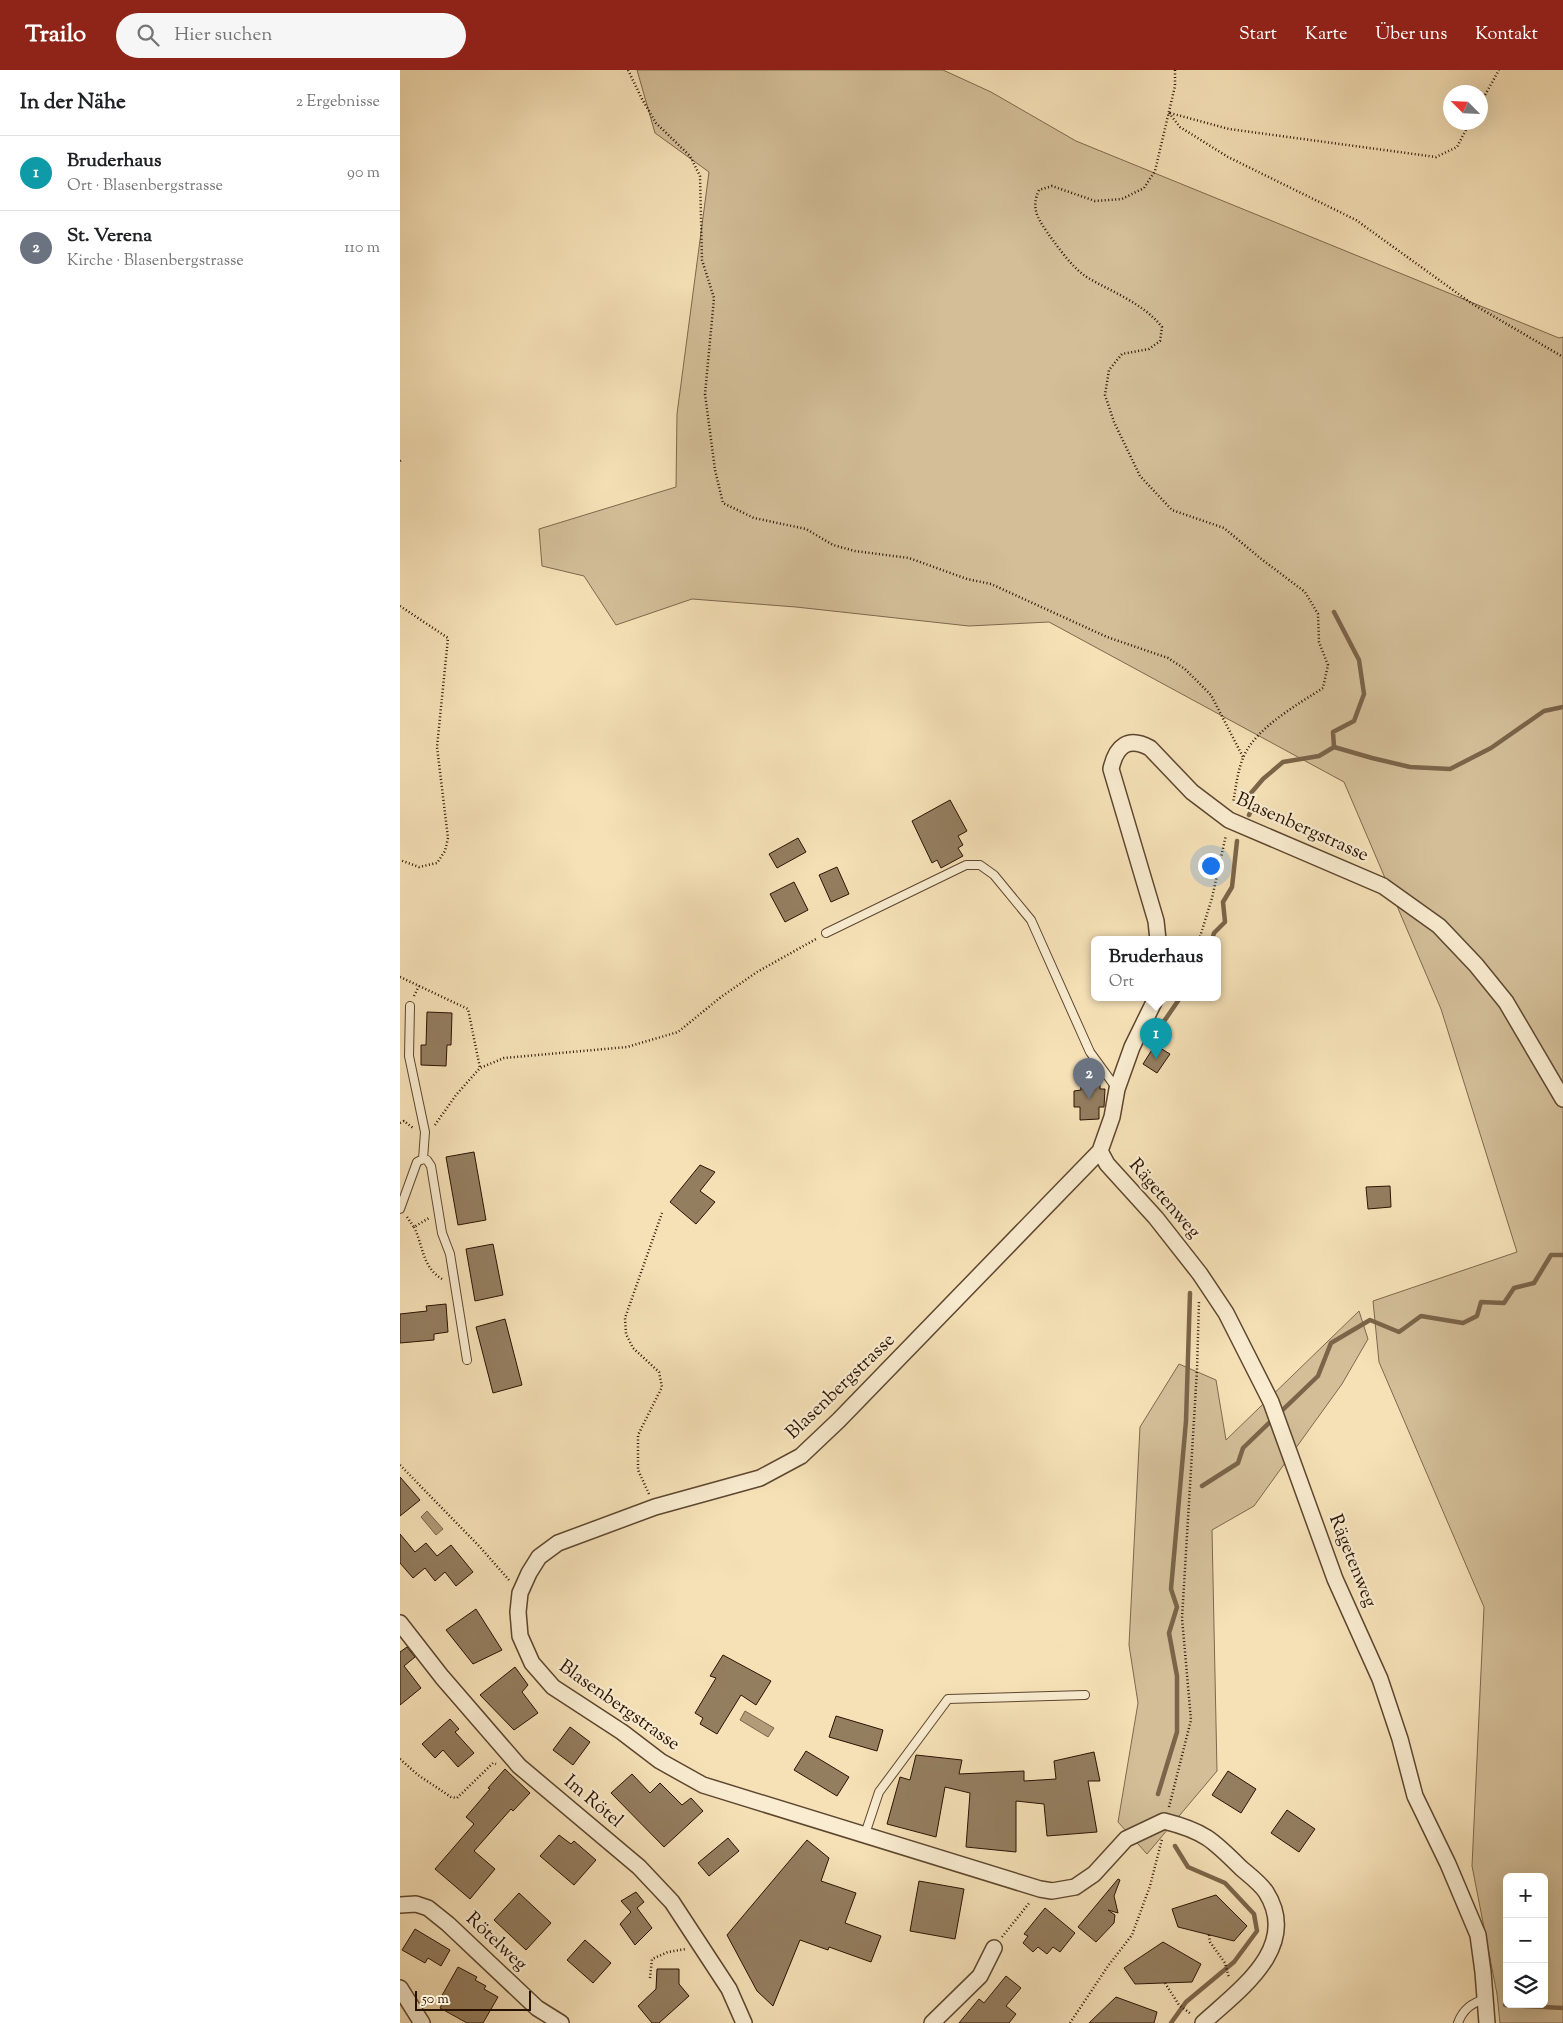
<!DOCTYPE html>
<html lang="de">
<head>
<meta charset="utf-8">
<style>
  body { margin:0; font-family:"Sorts Mill Goudy",serif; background:#f6f6f6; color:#202124 }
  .controls { position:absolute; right:15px; bottom:15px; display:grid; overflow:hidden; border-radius:8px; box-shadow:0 5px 20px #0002 }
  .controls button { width:45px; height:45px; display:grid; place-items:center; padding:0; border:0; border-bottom:1px solid #e0e0e0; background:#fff; color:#202124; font:25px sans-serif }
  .compass { position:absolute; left:1043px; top:15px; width:45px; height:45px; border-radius:50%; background:#fff; box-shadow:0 5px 20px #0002; rotate:294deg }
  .scale { position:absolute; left:15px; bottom:12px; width:116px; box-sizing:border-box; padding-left:5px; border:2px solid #2a1202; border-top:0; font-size:14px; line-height:18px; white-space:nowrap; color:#2a1202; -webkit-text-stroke:4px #f9ecd0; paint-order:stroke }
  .you { position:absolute; left:810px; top:795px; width:18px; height:18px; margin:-12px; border:4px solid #fff; border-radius:50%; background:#1a73e8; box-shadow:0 0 0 8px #1a73e833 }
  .badge { display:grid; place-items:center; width:32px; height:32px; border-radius:50%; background:#8f2418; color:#fff; font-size:16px; font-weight:700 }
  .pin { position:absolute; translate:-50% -41px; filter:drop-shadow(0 1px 2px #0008) }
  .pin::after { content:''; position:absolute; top:26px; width:18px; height:15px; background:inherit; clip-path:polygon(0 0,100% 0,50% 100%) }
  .popup { position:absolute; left:691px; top:866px; width:130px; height:65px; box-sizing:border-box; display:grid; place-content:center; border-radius:8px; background:#fff; filter:drop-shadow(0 1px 4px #0005); font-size:16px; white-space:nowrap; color:#757577 }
  .popup b { font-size:19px; color:#202124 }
  .popup::after { content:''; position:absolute; left:50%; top:100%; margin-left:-10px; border:10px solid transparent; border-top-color:#fff }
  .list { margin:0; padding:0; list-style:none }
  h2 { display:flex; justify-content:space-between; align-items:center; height:65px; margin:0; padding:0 20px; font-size:21px }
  h2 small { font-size:16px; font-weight:400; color:#757577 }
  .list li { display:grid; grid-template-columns:32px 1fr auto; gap:15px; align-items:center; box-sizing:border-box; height:75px; padding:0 20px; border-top:1px solid #e0e0e0 }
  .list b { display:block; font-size:19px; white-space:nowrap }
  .list p { margin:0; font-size:16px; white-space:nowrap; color:#757577 }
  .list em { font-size:16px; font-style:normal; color:#757577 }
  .icon { flex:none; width:28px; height:28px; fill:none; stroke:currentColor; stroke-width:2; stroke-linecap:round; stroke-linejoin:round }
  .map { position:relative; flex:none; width:1163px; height:1953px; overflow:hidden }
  header { display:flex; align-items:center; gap:30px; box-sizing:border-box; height:70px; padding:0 25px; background:#8f2418; color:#fff }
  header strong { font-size:24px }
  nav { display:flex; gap:28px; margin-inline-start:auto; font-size:18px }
  .search { width:350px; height:45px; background:#f6f6f6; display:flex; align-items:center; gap:12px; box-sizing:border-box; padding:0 18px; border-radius:28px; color:#757577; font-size:19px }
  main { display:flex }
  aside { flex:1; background:#fff }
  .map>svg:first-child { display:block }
  .green { fill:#d3be98; stroke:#7e684d; fill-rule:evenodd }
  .water { fill:#b19b79; stroke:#7b6449 }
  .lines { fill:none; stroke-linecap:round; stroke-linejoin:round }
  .stream { stroke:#7b6449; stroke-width:4.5 }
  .building { fill:#947e60; stroke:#2a1202 }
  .lane-casing { stroke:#5d462f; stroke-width:10 }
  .street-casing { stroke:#5d462f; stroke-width:18 }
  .path { stroke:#2a1202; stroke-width:2.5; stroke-dasharray:1 2.5; stroke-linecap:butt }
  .lane { stroke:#f9ecd0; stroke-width:8 }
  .street { stroke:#f9ecd0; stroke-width:15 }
  .labels { text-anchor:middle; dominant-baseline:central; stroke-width:4.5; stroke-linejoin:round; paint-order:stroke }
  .street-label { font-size:19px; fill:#2a1202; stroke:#f9ecd0 }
</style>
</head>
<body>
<header>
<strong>Trailo</strong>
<div class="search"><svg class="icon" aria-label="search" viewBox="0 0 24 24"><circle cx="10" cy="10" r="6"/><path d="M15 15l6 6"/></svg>Hier suchen</div>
<nav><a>Start</a><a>Karte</a><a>Über uns</a><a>Kontakt</a></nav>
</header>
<main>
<aside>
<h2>In der Nähe<small>2 Ergebnisse</small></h2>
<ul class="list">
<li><span class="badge" style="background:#0f9aa8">1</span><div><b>Bruderhaus</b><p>Ort · Blasenbergstrasse</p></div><em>90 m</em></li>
<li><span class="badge" style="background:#6b7280">2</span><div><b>St. Verena</b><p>Kirche · Blasenbergstrasse</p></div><em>110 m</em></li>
</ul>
</aside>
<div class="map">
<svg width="1163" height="1953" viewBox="0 0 1163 1953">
  <rect width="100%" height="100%" fill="#f6e1b7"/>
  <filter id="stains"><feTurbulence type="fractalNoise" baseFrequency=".004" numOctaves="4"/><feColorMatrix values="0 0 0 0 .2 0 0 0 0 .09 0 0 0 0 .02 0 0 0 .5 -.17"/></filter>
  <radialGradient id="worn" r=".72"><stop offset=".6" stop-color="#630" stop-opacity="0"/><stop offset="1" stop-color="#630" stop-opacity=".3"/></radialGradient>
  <!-- green -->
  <path class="green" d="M 237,0 L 543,0 L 591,22 L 676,71 L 1159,268 L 1163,267 L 1163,1953 L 1100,1953 L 1097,1924 L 1072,1796 L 1084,1537 L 979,1292 L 973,1231 L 1117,1182 L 1041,939 L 944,712 L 649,552 L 569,556 L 396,537 L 292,529 L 216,555 L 184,506 L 142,496 L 139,459 L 276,417 L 277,344 L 309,102 L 255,63 ZM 1107,1807 L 1144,1807 L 1144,1934 L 1107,1934 Z
    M 959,1241 L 968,1269 L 942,1314 L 854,1436 L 812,1460 L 817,1701 L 747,1784 L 718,1752 L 738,1633 L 729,1575 L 740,1357 L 779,1294 L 816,1310 L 826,1370 Z"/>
  <!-- water -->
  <path class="water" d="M 27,1441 L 43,1459 L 36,1465 L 21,1447 Z
    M 345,1641 L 374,1658 L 368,1667 L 340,1650 Z"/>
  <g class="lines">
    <!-- stream -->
    <path class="stream" d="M 934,542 L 959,590 L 964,624 L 954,651 L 933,662 L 934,677
      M 849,745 L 851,741 L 851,723 L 863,709 L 883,692 L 919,686 L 934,677 L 972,688 L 1010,697 L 1050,699 L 1091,678 L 1144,641 L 1163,637
      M 812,870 L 814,863 L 825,852 L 823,832 L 832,817 L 837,771
      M 756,963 L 780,928
      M 802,1416 L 838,1393 L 843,1378 L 918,1306 L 931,1273 L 970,1250 L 999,1262 L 1021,1246 L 1063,1253 L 1077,1246 L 1081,1232 L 1104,1233 L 1114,1218 L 1134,1213 L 1151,1185 L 1163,1185
      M 758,1724 L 777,1662 L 777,1606 L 769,1563 L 777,1537 L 771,1519 L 786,1351 L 790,1223
      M 1105,1935 L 1163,1938
      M 771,1953 L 786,1932 L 834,1892 L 857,1861 L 854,1844 L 825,1813 L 788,1797 L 775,1776"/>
  </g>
  <!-- building -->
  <path class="building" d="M 550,730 L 567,761 L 558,766 L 563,775 L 558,778 L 563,786 L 541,798 L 537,790 L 532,793 L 512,751 Z
    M 398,768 L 406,782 L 377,798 L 369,784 Z
    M 437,797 L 449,824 L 431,832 L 419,805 Z
    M 394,812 L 408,840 L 385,852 L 370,824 Z
    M 27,942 L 52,943 L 51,975 L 47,975 L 46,996 L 21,995 L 21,975 L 26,975 Z
    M 755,975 L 770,984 L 757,1003 L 743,994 Z
    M 680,1012 L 700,1012 L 700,1019 L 705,1019 L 704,1037 L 699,1037 L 699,1049 L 680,1050 L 680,1037 L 674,1037 L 674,1021 L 681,1020 Z
    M 74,1082 L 86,1150 L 58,1155 L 46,1087 Z
    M 300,1095 L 315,1102 L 300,1121 L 315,1132 L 296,1154 L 270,1132 Z
    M 990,1116 L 991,1137 L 968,1139 L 966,1117 Z
    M 93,1174 L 103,1225 L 75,1231 L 66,1179 Z
    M 46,1234 L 48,1262 L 34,1264 L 34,1270 L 0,1273 L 0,1244 L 27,1241 L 26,1236 Z
    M 105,1249 L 122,1315 L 93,1323 L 76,1257 Z
    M 0,1407 L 20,1430 L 0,1446 Z
    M 0,1464 L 15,1482 L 26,1473 L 37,1486 L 51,1475 L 73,1502 L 56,1516 L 45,1502 L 35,1511 L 25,1498 L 13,1508 L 0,1493 Z
    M 76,1539 L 102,1580 L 73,1594 L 46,1560 Z
    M 7,1577 L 15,1587 L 4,1596 L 21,1618 L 0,1635 L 0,1582 Z
    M 323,1585 L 371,1611 L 356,1635 L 341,1625 L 317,1664 L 300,1654 L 303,1648 L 295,1643 L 316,1608 L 310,1606 Z
    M 115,1597 L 128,1615 L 122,1622 L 138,1643 L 114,1660 L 80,1625 Z
    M 436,1646 L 483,1660 L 477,1681 L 429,1667 Z
    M 50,1649 L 59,1659 L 55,1662 L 74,1683 L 58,1697 L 43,1680 L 35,1688 L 22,1674 Z
    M 170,1657 L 190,1672 L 173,1695 L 153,1680 Z
    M 406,1681 L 449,1707 L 437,1726 L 394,1700 Z
    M 694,1682 L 700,1711 L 688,1711 L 697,1762 L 647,1766 L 644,1734 L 616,1731 L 616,1782 L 566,1777 L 570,1723 L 545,1717 L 536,1767 L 487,1754 L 500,1707 L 510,1710 L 516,1685 L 562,1690 L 559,1704 L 624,1701 L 624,1711 L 656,1709 L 654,1691 Z
    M 105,1699 L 130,1723 L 113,1741 L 111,1739 L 74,1781 L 95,1799 L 70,1829 L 35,1799 L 74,1754 L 66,1747 L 90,1719 L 88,1718 Z
    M 828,1701 L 856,1719 L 841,1743 L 812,1725 Z
    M 232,1704 L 250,1723 L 260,1713 L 282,1735 L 291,1728 L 303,1741 L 264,1777 L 211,1723 Z
    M 887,1740 L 915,1759 L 899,1782 L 871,1763 Z
    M 159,1765 L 171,1774 L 174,1771 L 196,1790 L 174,1815 L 140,1786 Z
    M 328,1768 L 339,1781 L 309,1806 L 298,1793 Z
    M 407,1770 L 429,1788 L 421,1811 L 456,1823 L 445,1853 L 481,1866 L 471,1892 L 429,1877 L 428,1880 L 400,1870 L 373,1936 L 357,1921 L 327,1865 Z
    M 718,1809 L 720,1810 L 714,1826 L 718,1843 L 708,1840 L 715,1845 L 714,1853 L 696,1872 L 678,1857 Z
    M 519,1811 L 564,1819 L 555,1869 L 510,1861 Z
    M 236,1822 L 244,1832 L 237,1838 L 252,1858 L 235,1875 L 220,1854 L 231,1842 L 221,1831 Z
    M 119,1823 L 151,1853 L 126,1880 L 94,1850 Z
    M 816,1825 L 847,1856 L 834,1871 L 778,1857 L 772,1839 Z
    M 645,1838 L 675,1863 L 660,1882 L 653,1877 L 647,1884 L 638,1877 L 633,1882 L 623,1873 L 628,1866 L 624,1864 Z
    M 15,1859 L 50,1880 L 41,1896 L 28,1888 L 25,1893 L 2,1880 Z
    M 185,1870 L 211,1893 L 193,1913 L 167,1890 Z
    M 763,1872 L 801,1894 L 792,1912 L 735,1914 L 724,1898 Z
    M 58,1897 L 77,1907 L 75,1910 L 86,1916 L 84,1919 L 98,1927 L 83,1953 L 67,1953 L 40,1938 L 43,1932 L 40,1929 Z
    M 257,1899 L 279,1899 L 279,1914 L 289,1926 L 259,1953 L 252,1953 L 238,1936 L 256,1919 Z
    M 606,1906 L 621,1918 L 606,1936 L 616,1944 L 609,1953 L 559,1953 L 579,1929 L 584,1933 Z
    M 716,1927 L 757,1942 L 754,1953 L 689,1953 Z"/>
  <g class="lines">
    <defs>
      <path id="lane" d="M 426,863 L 566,795 L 580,795 L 594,805 L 631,850 L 690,982 L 717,1019
        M 10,936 L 9,986 L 25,1062 L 23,1089
        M 23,1089 L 27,1090 L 31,1096 L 42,1163 L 50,1184 L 67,1290
        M 0,1139 L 17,1092 L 23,1089
        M 465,1764 L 479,1722 L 548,1629 L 685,1625
        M 1058,1953 C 1063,1939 1072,1933 1085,1929"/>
      <path id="street" d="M 758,870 L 756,851 L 711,699 C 716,676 728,666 750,678 L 792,722 L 829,750 L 983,816 L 1039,856 L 1076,895 L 1106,932 L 1163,1029
        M 756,928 L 732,977 L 717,1019 L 712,1047 L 700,1081 L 439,1350 L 401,1386 L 360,1408 L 255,1437 L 158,1473 L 139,1487 L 129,1503 L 120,1523 L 118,1542 L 120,1566 L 132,1593 L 153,1617 L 222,1662 L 260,1691 L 303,1715 L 640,1819 L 652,1821 L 675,1817 L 694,1804 L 726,1769 L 764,1751 C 804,1761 813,1770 841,1798 C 849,1805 860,1813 866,1822 C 901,1877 839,1920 803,1953
        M 700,1081 L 707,1094 L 756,1148 L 800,1204 L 826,1243 L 871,1332 L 935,1509 L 980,1609 L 1000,1669 L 1015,1726 L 1048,1794 L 1078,1865 L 1083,1902 L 1087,1953
        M 0,1553 L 42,1607 L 119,1696 L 239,1797 L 272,1832 L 329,1919 L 344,1953
        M 0,1835 L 16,1834 L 28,1838 L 48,1854 L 137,1938 L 161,1953
        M 0,1918 L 22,1953
        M 532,1953 L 580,1906 L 594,1878"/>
    </defs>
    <!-- lane casing -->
    <use href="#lane" class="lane-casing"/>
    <!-- street casing -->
    <use href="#street" class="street-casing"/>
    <!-- path -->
    <path class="path" d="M 228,0 L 242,29 L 256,53 L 290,86 L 300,106 L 302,190 L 314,228 L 305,324 L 315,400 L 323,433 L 354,448 L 406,459 L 433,475 L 455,481 L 509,488 L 567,509 L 591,514 L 707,567 L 768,588 L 785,599 L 811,625 L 843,687
      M 775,0 L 775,16 L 755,101 L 744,118 L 722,129 L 695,131 L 652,116 L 639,120 C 631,138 637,147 647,162 C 658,177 670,195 685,206 C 711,222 742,232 762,257 L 760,271 L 749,279 L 722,284 L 709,300 L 705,325 L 714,352 L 740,406 L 772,440 L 824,458 L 860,488 L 905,522 L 918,544 L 919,572 L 928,595 L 923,618 C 897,635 855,658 843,688 C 837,703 836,718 833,733
      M 1080,34 L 1099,0
      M 769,43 L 780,57 L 828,87 L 956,150 L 1071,233 L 1163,287
      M 770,43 L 829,59 L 1036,87 L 1057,77 L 1070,52
      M 0,391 L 2,389
      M 0,536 L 48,568 L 37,677 L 48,768 L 45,781 L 37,793 L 19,797 L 0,790
      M 799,870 L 812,828 L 826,765
      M 0,907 L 68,939 L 80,998
      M 14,926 L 19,916
      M 0,1053 L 4,1051 L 13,1058
      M 35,1055 L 56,1025 L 80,998 L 104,988 L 227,977 L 278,962 L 321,927 L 357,902 L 416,869
      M 7,1147 L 14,1157 L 29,1148
      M 14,1157 C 23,1175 22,1197 42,1209
      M 0,1395 L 80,1477 L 109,1510
      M 249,1424 L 238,1400 L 238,1365 L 262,1317 L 259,1302 L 233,1278 L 226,1264 L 225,1248 L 262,1143
      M 0,1689 L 18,1705 L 51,1727 L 57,1728 L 93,1693 L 96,1694
      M 769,1737 L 791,1650 L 782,1548 L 797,1300 L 799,1231
      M 809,1865 L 810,1872 L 825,1893 L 829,1908
      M 602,1867 L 630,1832
      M 250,1908 L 252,1889 L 268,1882 L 286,1879
      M 765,1913 L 779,1935 L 791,1944
      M 670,1953 L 708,1896 L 732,1865 L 750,1816 L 762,1769"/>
    <!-- lane -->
    <use href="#lane" class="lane"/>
    <!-- street -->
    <use href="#street" class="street"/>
  </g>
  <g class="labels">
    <!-- street labels -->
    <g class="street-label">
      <text transform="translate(902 758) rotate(24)">Blasenbergstrasse</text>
      <text transform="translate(764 1129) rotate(49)">Rägetenweg</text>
      <text transform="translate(441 1317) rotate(-44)">Blasenbergstrasse</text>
      <text transform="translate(952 1491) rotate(68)">Rägetenweg</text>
      <text transform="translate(219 1636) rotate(35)">Blasenbergstrasse</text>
      <text transform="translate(193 1732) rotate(40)">Im Rötel</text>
      <text transform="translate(96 1872) rotate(43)">Rötelweg</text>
    </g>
  </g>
  <rect width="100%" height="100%" filter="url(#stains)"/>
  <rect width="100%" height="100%" fill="url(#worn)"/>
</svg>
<div class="controls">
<button>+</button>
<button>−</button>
<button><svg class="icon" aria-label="layers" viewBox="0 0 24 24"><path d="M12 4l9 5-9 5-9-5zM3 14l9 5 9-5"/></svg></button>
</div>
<svg class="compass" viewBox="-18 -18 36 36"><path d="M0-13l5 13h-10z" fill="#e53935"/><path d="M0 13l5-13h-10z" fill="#757577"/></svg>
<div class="scale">50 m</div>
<div class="you"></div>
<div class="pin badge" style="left:756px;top:989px;background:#0f9aa8">1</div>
<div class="popup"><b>Bruderhaus</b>Ort</div>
<div class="pin badge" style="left:689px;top:1029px;background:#6b7280">2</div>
</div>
</main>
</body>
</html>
